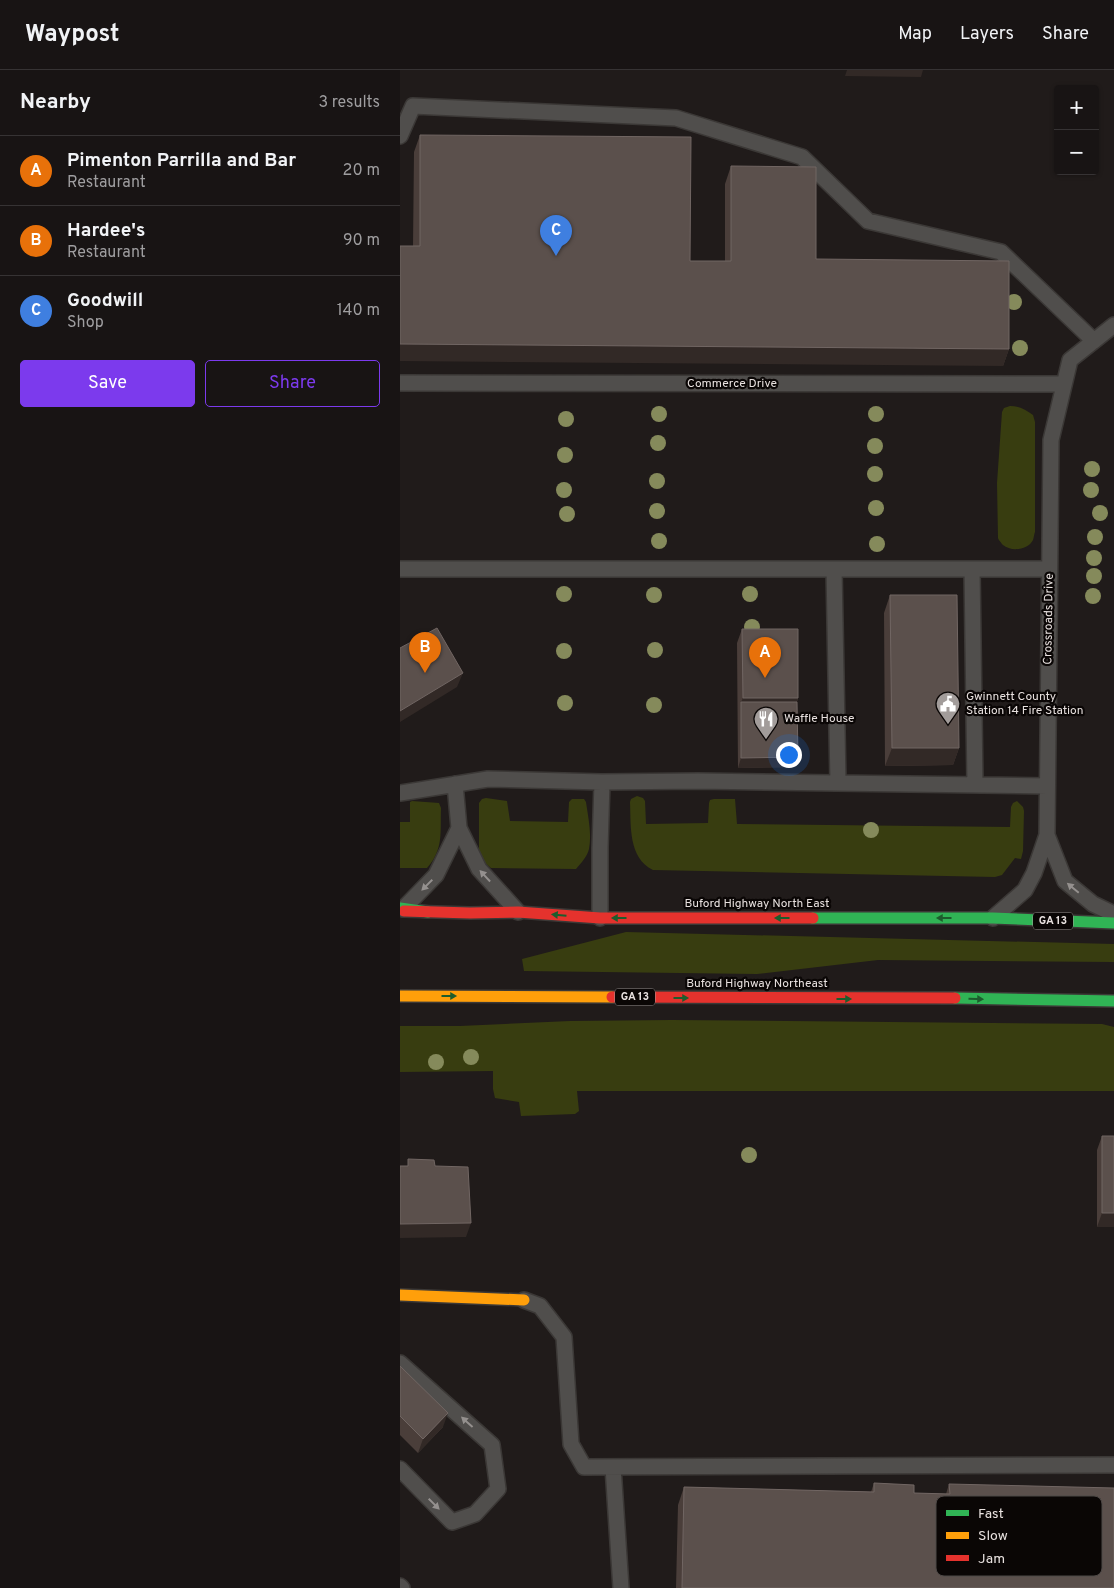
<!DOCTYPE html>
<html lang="en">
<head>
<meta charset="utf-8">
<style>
  body { margin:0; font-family:Overpass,sans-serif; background:#211d1d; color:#f1f3f6 }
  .controls { position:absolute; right:15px; top:15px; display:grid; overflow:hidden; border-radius:5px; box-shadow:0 1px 4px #0004 }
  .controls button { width:45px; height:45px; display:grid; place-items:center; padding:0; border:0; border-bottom:1px solid #363334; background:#181414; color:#f1f3f6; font:25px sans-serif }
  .you { position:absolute; left:388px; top:684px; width:18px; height:18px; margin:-12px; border:4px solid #fff; border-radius:50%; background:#1a73e8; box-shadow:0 0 0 8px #1a73e833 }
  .badge { display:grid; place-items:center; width:32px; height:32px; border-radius:50%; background:#7c3aed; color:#fff; font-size:16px; font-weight:700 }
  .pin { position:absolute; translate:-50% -41px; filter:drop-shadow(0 1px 2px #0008) }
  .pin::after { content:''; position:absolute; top:26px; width:18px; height:15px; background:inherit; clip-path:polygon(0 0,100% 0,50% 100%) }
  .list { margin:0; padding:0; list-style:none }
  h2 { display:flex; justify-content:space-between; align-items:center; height:65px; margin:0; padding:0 20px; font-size:21px }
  h2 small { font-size:16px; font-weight:400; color:#9f9ea0 }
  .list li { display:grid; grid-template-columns:32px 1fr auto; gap:15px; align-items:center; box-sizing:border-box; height:70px; padding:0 20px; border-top:1px solid #363334 }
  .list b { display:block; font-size:19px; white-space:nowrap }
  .list p { margin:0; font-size:16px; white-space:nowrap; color:#9f9ea0 }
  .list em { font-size:16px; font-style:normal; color:#9f9ea0 }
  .actions { display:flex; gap:10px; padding:15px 20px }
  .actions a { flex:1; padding:11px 0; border:1px solid #7c3aed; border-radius:5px; text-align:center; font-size:18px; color:#7c3aed }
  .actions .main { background:#7c3aed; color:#fff }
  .map { position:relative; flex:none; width:714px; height:1518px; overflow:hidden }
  header { display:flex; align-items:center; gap:30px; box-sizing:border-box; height:70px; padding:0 25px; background:#181414; border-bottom:1px solid #363334 }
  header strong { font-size:24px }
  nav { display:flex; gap:28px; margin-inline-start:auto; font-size:18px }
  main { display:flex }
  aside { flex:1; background:#181414 }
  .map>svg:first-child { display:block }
  .green { fill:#383d10 }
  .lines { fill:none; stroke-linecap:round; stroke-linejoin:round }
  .lane-casing { stroke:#3b3836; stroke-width:18 }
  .fast-casing { stroke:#3b3836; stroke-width:14 }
  .slow-casing { stroke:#3b3836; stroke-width:14 }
  .jam-casing { stroke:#3b3836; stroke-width:14 }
  .lane { stroke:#504e4c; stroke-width:15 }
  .fast { stroke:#30b455; stroke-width:11 }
  .slow { stroke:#ff9f0a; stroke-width:11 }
  .jam { stroke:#e5322d; stroke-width:11 }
  .tree { fill:#858a5b }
  .wall { fill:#4a3e3a }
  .shaded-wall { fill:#322926 }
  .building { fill:#5b504c; stroke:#716663 }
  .oneway { fill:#94908e }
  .oneway2 { fill:#1d5d2d }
  .labels { text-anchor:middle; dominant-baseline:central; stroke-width:4.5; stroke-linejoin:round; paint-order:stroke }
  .shield { fill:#0a0605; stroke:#a59f9e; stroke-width:1 }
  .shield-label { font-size:11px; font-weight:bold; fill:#e8e1df }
  .street-label { font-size:12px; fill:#e8e1df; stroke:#0a0605 }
  .poi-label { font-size:12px; fill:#e8e1df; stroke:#0a0605; text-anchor:start }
  .key { fill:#0a0605; stroke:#4d4846; stroke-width:1 }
  .key-label { font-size:14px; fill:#e8e1df }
</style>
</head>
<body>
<header>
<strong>Waypost</strong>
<nav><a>Map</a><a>Layers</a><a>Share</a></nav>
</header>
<main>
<aside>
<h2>Nearby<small>3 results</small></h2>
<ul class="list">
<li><span class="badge" style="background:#e8710a">A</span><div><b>Pimenton Parrilla and Bar</b><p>Restaurant</p></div><em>20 m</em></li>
<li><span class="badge" style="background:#e8710a">B</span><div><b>Hardee's</b><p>Restaurant</p></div><em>90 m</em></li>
<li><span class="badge" style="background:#3f7fe0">C</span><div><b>Goodwill</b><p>Shop</p></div><em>140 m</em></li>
</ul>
<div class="actions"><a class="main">Save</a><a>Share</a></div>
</aside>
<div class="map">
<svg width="714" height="1518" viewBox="0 0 714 1518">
  <rect width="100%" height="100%" fill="#201b1a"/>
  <!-- green -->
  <path class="green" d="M 610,336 C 619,336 626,340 633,345 L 635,352 L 635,462 C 634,464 634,467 633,470 C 628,480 611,482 603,475 C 602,474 598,469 598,468 L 597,413 L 602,342 L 604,338 Z
    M 237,726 L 243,728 L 245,731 L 246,754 L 308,753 L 309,733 L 310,730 L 314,729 L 335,729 L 337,754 L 610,757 L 611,737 L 613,733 L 617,731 L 623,737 L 624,741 L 623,781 L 621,789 L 615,788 L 602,805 L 595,807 L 253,800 C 228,788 231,755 230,732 L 231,729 Z
    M 86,728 L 107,731 L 110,751 L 168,752 L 169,732 L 172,729 L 184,729 L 186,732 C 188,746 192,764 189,779 C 187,787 181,793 176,799 L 91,798 L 85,793 L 79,781 L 79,733 L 82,729 Z
    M 12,731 L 39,733 L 41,738 C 40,762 44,779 27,798 L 0,798 L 0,752 L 10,752 L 10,732 Z
    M 226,862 L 714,874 L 714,892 L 478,890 L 357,904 L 124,901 L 122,889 Z
    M 272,950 L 702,954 L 714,957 L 714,1021 L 177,1021 L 179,1041 L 175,1044 L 121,1046 L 119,1032 L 95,1028 L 93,1019 L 93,1001 L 0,1002 L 0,956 L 60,956 L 170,951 Z"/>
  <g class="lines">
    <defs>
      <path id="lane" d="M 0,66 L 13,36 L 276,48 L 402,87 L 468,151 L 601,182 L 694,271
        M 0,313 L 664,314
        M 0,499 L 649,499
        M 434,499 L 438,713
        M 572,499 L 575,715
        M 55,714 L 59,758 L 79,799 L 118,842
        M 0,723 L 88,709 L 202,712 L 298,711 L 647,716
        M 647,765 L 665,811 L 693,834 L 714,844
        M 3,839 L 36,805 L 59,758
        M 200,848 L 200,778 L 202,712
        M 593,848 L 625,820 L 634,803 L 647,765 L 651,370 L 670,290 L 714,255
        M 124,1230 L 140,1236 L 164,1267 L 171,1374 L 184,1397 L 714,1395
        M 0,1293 L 92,1375 L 98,1419 L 75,1444 L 52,1452 L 0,1399
        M 213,1397 L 221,1518
        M 0,1516 L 2,1518"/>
      <path id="fast" d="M 0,838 L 28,842
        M 413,848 L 593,848 L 714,853
        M 555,928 L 714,931"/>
      <path id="slow" d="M 0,926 L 212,927
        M 0,1225 L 124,1230"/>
      <path id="jam" d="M 4,841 L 70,843 L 118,842 L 200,848 L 413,848
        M 212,927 L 555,928"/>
    </defs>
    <!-- lane casing -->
    <use href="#lane" class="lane-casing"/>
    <!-- fast casing -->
    <use href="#fast" class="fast-casing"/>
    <!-- slow casing -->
    <use href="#slow" class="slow-casing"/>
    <!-- jam casing -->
    <use href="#jam" class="jam-casing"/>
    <!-- lane -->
    <use href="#lane" class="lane"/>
    <!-- fast -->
    <use href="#fast" class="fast"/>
    <!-- slow -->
    <use href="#slow" class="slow"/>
    <!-- jam -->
    <use href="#jam" class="jam"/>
  </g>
  <!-- trees -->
  <g class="tree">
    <circle cx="614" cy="232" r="8"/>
    <circle cx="620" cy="278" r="8"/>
    <circle cx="259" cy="344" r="8"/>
    <circle cx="476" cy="344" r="8"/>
    <circle cx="166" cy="349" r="8"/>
    <circle cx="258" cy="373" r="8"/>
    <circle cx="475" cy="376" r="8"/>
    <circle cx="165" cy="385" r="8"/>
    <circle cx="692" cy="399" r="8"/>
    <circle cx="475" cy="404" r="8"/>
    <circle cx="257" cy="411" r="8"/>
    <circle cx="164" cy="420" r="8"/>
    <circle cx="691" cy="420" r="8"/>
    <circle cx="476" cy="438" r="8"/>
    <circle cx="257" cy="441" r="8"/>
    <circle cx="700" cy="443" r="8"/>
    <circle cx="167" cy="444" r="8"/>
    <circle cx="695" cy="467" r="8"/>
    <circle cx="259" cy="471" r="8"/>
    <circle cx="477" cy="474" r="8"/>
    <circle cx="694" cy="488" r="8"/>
    <circle cx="694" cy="506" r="8"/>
    <circle cx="164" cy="524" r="8"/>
    <circle cx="350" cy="524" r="8"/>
    <circle cx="254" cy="525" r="8"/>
    <circle cx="693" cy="526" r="8"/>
    <circle cx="352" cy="557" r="8"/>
    <circle cx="255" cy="580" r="8"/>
    <circle cx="164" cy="581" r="8"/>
    <circle cx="165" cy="633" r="8"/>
    <circle cx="254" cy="635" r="8"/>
    <circle cx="471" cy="760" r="8"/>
    <circle cx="71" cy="987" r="8"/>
    <circle cx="36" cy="992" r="8"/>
    <circle cx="349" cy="1085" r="8"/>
  </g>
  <!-- wall -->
  <path class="wall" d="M 20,65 L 290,191 L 325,191 L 325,114 L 331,96 L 416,189 L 609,279 L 603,296 L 13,176 L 14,82 Z
    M 490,525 L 559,678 L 553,695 L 485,696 L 484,543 Z
    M 342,559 L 398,628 L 397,632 L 394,697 L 338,698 L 337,573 Z
    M 702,1066 L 714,1157 L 697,1157 L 697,1080 Z
    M 0,1296 L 43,1357 L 18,1383 L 0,1365 Z
    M 474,1413 L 514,1423 L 546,1424 L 549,1414 L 714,1518 L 276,1518 L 278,1435 L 284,1417 L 471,1422 Z"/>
  <!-- shaded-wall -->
  <path class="shaded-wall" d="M 447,0 L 523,0 L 521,7 L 445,6 Z
    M 0,274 L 609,279 L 603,296 L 0,291 Z
    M 63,603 L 57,617 L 0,652 L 0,641 Z
    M 343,628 L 398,628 L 393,642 L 341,632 Z
    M 492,678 L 559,678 L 553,695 L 485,696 Z
    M 398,687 L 394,697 L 338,698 L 341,688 Z
    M 702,1143 L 714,1143 L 714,1157 L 697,1157 Z
    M 71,1153 L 66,1167 L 0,1168 L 0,1154 Z
    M 48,1343 L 43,1357 L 18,1383 L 23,1369 Z"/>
  <!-- building -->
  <path class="building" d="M 20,65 L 291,67 L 290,191 L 331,191 L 331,96 L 416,97 L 416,189 L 609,191 L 609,279 L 0,274 L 0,176 L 20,176 Z
    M 490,525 L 557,525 L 559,678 L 492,678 Z
    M 37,558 L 63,603 L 0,641 L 0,578 Z
    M 342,559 L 398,559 L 398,628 L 343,628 Z
    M 341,632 L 397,632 L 398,687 L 341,688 Z
    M 702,1066 L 714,1066 L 714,1143 L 702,1143 Z
    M 8,1089 L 34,1090 L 35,1096 L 68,1097 L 71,1153 L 0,1154 L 0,1096 L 8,1096 Z
    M 0,1296 L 48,1343 L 23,1369 L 0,1346 Z
    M 474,1413 L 514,1415 L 514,1423 L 550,1424 L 549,1414 L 714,1418 L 714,1518 L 282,1518 L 284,1417 L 474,1422 Z"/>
  <!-- one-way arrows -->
  <defs><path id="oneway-solid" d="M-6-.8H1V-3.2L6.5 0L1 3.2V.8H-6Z" transform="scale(1.25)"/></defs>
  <g class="oneway">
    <use href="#oneway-solid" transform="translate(85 806) rotate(-133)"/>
    <use href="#oneway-solid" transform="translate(27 815) rotate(135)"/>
    <use href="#oneway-solid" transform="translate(673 818) rotate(-140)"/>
    <use href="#oneway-solid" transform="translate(67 1352) rotate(-138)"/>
    <use href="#oneway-solid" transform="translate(34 1434) rotate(45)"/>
  </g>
  <g class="oneway2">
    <use href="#oneway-solid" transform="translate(159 845) rotate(-175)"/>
    <use href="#oneway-solid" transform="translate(219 848) rotate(-180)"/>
    <use href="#oneway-solid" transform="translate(382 848) rotate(-180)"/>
    <use href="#oneway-solid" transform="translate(544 848) rotate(-180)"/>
    <use href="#oneway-solid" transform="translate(49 926)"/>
    <use href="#oneway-solid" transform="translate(281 928)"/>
    <use href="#oneway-solid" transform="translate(444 929)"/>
    <use href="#oneway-solid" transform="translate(576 929) rotate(1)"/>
  </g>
  <!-- icons -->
  <defs>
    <symbol id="civic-pin" viewBox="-11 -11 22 30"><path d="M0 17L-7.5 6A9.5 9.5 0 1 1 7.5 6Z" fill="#a29c9a" stroke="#0a0605"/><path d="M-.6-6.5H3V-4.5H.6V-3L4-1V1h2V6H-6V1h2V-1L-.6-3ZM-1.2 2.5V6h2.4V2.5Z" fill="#fff"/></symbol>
    <symbol id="restaurant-pin" viewBox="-11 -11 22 30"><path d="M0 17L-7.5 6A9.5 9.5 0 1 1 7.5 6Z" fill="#a29c9a" stroke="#0a0605"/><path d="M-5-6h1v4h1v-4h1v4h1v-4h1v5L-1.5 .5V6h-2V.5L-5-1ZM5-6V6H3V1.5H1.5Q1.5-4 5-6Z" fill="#fff"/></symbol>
  </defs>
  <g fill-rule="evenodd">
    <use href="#civic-pin" x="534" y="620" width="28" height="38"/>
    <use href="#restaurant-pin" x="352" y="635" width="28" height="38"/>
  </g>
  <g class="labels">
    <!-- shield labels -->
    <g class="shield">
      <rect x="633" y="842.5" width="40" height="17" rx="4"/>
      <rect x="215" y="918.5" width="40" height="17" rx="4"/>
    </g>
    <g class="shield-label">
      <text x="653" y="851">GA 13</text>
      <text x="235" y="927">GA 13</text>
    </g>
    <!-- street labels -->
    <g class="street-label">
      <text x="332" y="314">Commerce Drive</text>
      <text transform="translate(649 549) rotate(-89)">Crossroads Drive</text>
      <text x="357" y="834">Buford Highway North East</text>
      <text x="357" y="914">Buford Highway Northeast</text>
    </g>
    <!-- poi labels -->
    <g class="poi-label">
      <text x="566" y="627">Gwinnett County<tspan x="566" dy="14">Station 14 Fire Station</tspan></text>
      <text x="384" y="649">Waffle House</text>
    </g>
  </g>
  <!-- legend -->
  <rect x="536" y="1426" width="166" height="80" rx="8" class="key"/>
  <rect x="546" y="1440" width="23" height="6" fill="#30b455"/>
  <rect x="546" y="1462" width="23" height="7" fill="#ff9f0a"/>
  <rect x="546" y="1485" width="23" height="6" fill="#e5322d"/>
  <g class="key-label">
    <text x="578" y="1448">Fast</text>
    <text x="578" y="1470">Slow</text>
    <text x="578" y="1493">Jam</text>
  </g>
</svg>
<div class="controls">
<button>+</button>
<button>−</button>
</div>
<div class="you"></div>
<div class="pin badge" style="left:365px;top:608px;background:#e8710a">A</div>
<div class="pin badge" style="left:25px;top:603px;background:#e8710a">B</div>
<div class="pin badge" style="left:156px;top:186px;background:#3f7fe0">C</div>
</div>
</main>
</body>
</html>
